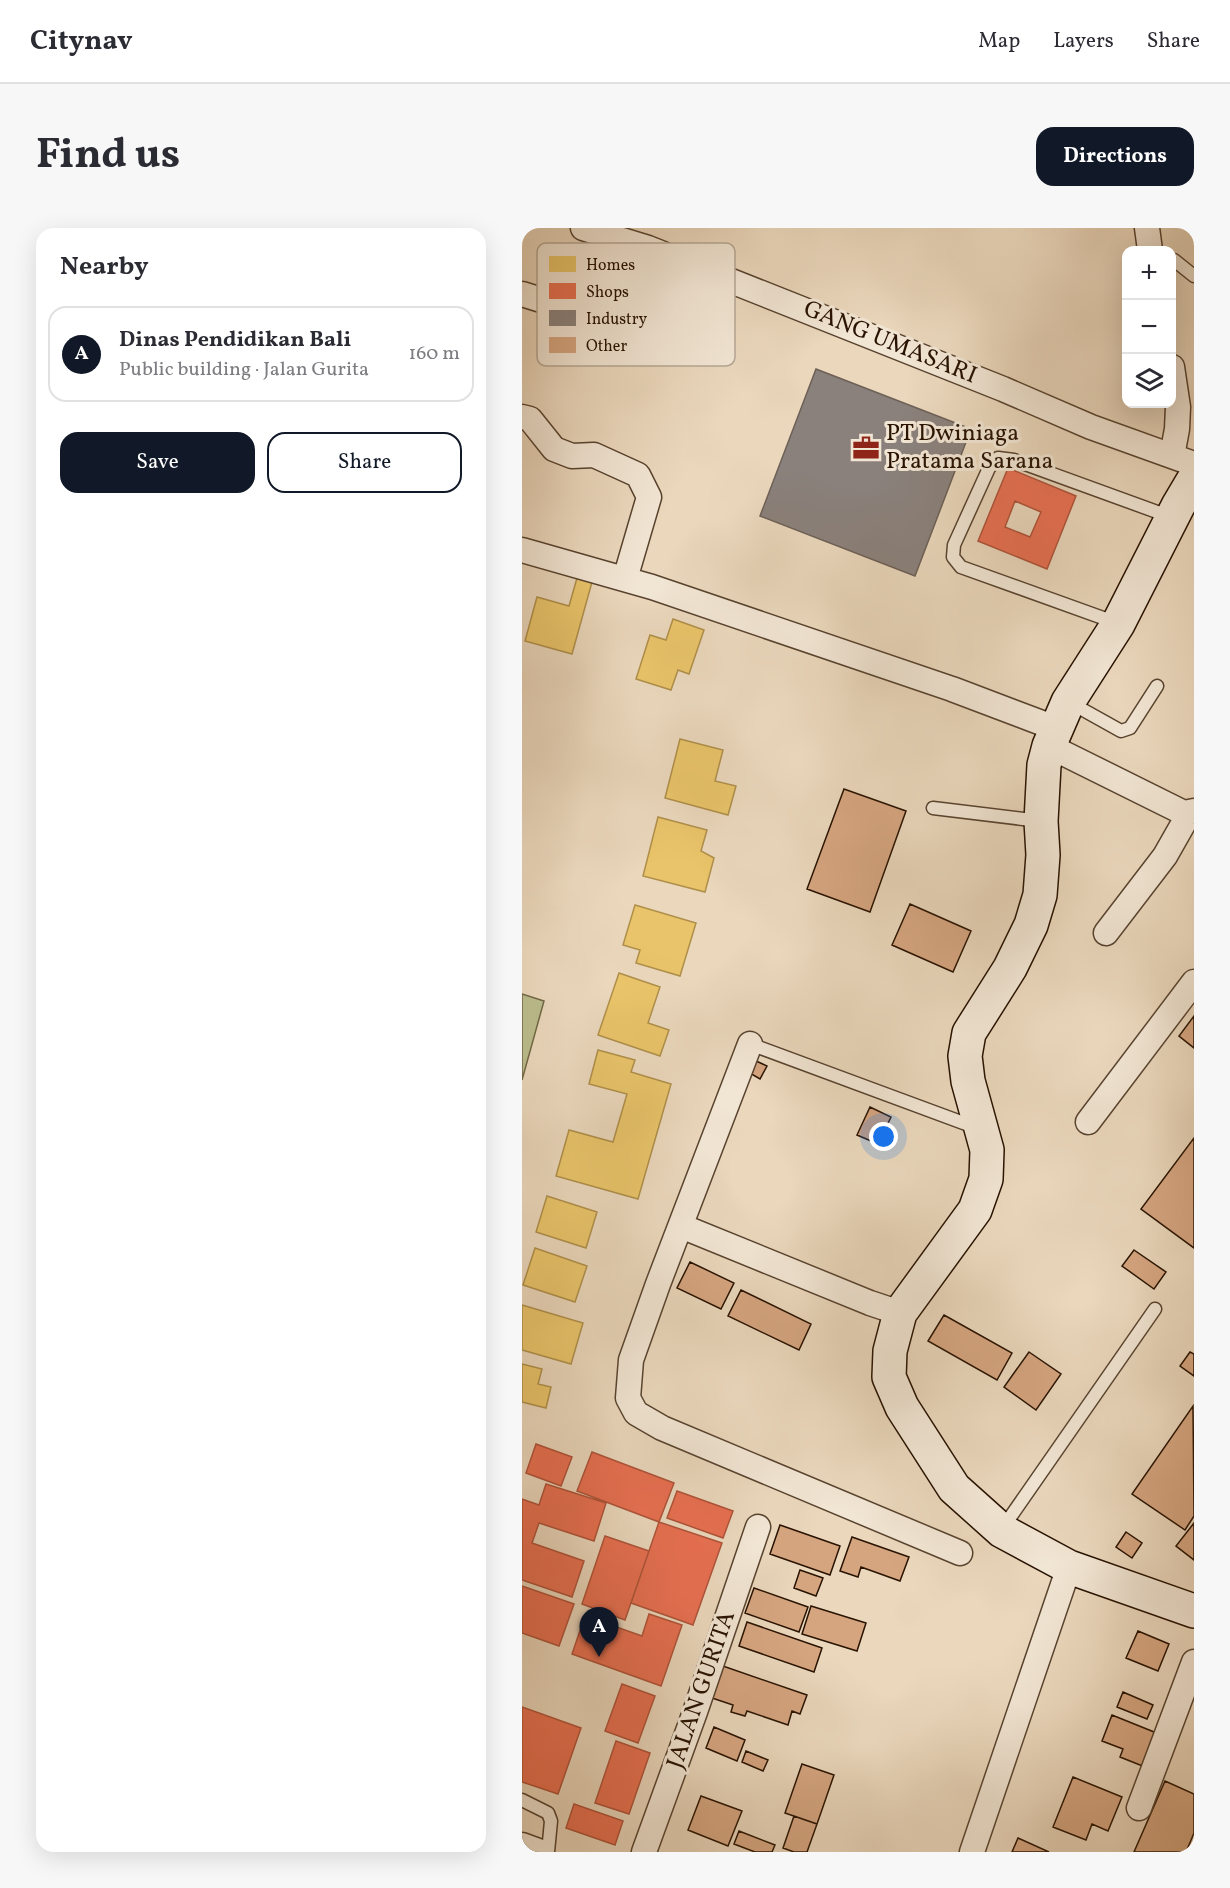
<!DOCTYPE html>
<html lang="en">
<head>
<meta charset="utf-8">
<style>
  body { margin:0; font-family:Vollkorn,serif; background:#f7f7f7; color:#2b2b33 }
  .controls { position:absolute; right:18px; top:18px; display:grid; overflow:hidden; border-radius:12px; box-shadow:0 6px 24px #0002 }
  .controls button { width:54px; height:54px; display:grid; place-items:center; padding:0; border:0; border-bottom:2px solid #e1e1e2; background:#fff; color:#2b2b33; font:30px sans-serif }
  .you { position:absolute; left:362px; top:909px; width:21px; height:21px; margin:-15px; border:4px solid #fff; border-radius:50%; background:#1a73e8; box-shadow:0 0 0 9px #1a73e833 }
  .badge { display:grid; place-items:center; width:39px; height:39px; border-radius:50%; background:#111827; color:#fff; font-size:20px; font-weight:700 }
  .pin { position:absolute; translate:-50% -50px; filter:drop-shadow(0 2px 3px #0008) }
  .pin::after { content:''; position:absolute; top:32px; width:21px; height:18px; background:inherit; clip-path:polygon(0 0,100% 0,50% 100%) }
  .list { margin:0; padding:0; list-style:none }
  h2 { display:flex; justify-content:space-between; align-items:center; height:78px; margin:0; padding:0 24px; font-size:26px }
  h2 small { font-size:20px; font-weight:400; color:#7c7c81 }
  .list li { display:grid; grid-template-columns:39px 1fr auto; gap:18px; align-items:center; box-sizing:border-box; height:96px; margin:0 12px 12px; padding:0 12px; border:2px solid #e1e1e2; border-radius:18px }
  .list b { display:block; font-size:22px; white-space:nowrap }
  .list p { margin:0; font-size:20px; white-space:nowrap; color:#7c7c81 }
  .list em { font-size:20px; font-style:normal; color:#7c7c81 }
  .actions { display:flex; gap:12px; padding:18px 24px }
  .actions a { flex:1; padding:14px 0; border:2px solid #111827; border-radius:18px; text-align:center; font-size:21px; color:#111827 }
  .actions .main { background:#111827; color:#fff }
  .icon { flex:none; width:33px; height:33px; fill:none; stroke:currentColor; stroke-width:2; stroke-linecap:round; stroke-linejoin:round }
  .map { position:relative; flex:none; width:672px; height:1624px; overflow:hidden; border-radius:18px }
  header { display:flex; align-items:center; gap:36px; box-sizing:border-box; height:84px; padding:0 30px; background:#fff; border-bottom:2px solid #e1e1e2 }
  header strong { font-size:28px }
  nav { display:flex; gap:33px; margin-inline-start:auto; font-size:21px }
  .intro { display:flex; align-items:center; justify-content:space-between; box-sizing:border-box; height:144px; padding:0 36px }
  h1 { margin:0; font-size:42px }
  .button { padding:15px 27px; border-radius:18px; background:#111827; color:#fff; font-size:21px; font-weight:700 }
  main { display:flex; gap:36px; padding:0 36px }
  aside { flex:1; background:#fff; border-radius:18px; box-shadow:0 6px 24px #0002 }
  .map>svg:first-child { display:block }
  .green { fill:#bbbd8d; stroke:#726846; stroke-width:1.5 }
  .homes { fill:#e9c46a; stroke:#af8f4a; stroke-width:1.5 }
  .shops { fill:#e76f51; stroke:#ae5339; stroke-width:1.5; fill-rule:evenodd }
  .industry { fill:#8a817c; stroke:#6d6057; stroke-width:1.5 }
  .building { fill:#d5a580; stroke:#281200; stroke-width:1.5 }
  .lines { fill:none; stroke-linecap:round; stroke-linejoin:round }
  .lane-casing { stroke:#58432f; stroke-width:15 }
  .street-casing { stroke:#58432f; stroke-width:27 }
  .secondary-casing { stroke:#281200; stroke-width:36 }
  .lane { stroke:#f1e5d3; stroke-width:12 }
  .street { stroke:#f1e5d3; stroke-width:24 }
  .secondary { stroke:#f1e5d3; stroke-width:33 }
  .labels { text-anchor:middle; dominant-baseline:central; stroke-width:6; stroke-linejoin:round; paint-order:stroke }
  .street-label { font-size:24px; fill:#281200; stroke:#f1e5d3 }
  .poi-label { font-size:24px; fill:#281200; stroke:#f1e5d3; text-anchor:start }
  .key { fill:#f1e5d3; stroke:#b5a694; stroke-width:1.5 }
  .key-label { font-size:16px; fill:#281200 }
</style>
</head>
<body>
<header>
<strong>Citynav</strong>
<nav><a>Map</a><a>Layers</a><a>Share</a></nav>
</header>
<div class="intro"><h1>Find us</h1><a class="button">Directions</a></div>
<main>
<aside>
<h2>Nearby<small></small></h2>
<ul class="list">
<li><span class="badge">A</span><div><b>Dinas Pendidikan Bali</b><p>Public building · Jalan Gurita</p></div><em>160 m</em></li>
</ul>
<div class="actions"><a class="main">Save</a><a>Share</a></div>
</aside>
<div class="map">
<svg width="672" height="1624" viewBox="0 0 672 1624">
  <rect width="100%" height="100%" fill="#ead7bc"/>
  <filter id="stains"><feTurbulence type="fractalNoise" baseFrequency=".00333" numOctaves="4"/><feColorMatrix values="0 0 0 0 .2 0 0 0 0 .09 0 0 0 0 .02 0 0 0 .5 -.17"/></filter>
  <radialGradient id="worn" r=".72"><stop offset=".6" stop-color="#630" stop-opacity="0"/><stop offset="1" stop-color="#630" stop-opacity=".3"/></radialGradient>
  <!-- green -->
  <path class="green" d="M 0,766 L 22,773 L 0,852 Z"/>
  <!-- homes -->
  <path class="homes" d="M 55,350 L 70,354 L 50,426 L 3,413 L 15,369 L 47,378 Z
    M 151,391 L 182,402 L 167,446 L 156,442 L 149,462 L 114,451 L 128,407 L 144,412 Z
    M 158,511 L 201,522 L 193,553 L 214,558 L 206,587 L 143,570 Z
    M 136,589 L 185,602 L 179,623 L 192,630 L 183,664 L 121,648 Z
    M 113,677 L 174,695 L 158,748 L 114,735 L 118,722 L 101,717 Z
    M 97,745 L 138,759 L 126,795 L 147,802 L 138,828 L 76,807 Z
    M 76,822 L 113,832 L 109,844 L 149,856 L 116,971 L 34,948 L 47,902 L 91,914 L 105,866 L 67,856 Z
    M 25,968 L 75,984 L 64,1020 L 14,1004 Z
    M 13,1020 L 65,1038 L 53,1074 L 1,1057 Z
    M 0,1077 L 61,1095 L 49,1136 L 0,1122 Z
    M 0,1136 L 20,1141 L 16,1156 L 29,1159 L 24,1180 L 0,1174 Z"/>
  <!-- shops -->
  <path class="shops" d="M 486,240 L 554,268 L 525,341 L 456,313 ZM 493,273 L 519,284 L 508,309 L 483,299 Z
    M 14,1216 L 50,1229 L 39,1258 L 4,1245 Z
    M 70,1224 L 152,1255 L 137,1294 L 55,1263 Z
    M 24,1256 L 84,1275 L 72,1313 L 17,1295 L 10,1315 L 62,1333 L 50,1369 L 0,1352 L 0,1271 L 17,1277 Z
    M 155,1263 L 211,1283 L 201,1310 L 145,1290 Z
    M 137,1294 L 200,1315 L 171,1397 L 109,1375 Z
    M 83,1308 L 127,1323 L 103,1392 L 60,1376 Z
    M 0,1358 L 52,1376 L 37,1418 L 0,1405 Z
    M 127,1386 L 160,1397 L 139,1458 L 50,1426 L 63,1388 L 120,1408 Z
    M 100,1456 L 133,1468 L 116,1515 L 83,1503 Z
    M 0,1479 L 59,1500 L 36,1566 L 0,1554 Z
    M 94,1513 L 128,1525 L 107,1586 L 73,1575 Z
    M 52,1576 L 101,1593 L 93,1617 L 44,1600 Z"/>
  <!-- industry -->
  <path class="industry" d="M 294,141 L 449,201 L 393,348 L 238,288 Z"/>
  <!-- building -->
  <path class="building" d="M 322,561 L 384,583 L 348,684 L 285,661 Z
    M 388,676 L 449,703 L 431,744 L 370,717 Z
    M 672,788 L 672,820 L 657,808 Z
    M 232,832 L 245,838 L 238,851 L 226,844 Z
    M 348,879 L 369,889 L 356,916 L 335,907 Z
    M 672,910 L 672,1020 L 619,981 Z
    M 612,1022 L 644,1044 L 632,1061 L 600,1038 Z
    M 168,1034 L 212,1055 L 199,1081 L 155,1060 Z
    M 219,1062 L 289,1096 L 277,1122 L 206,1088 Z
    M 422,1087 L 490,1125 L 475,1152 L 406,1113 Z
    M 507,1124 L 539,1146 L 514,1182 L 482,1159 Z
    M 668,1124 L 672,1126 L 672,1148 L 658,1138 Z
    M 671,1178 L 672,1288 L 663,1302 L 610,1266 Z
    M 672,1295 L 672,1332 L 654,1318 Z
    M 258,1297 L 318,1318 L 308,1347 L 248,1326 Z
    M 604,1304 L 620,1315 L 610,1330 L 594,1319 Z
    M 330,1309 L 387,1329 L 378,1353 L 339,1339 L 336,1349 L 318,1343 Z
    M 278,1342 L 301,1350 L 294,1368 L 272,1360 Z
    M 232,1360 L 286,1379 L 277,1404 L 223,1385 Z
    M 289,1378 L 344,1395 L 335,1423 L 280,1406 Z
    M 225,1394 L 300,1420 L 292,1444 L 217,1418 Z
    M 616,1403 L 647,1416 L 636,1443 L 604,1430 Z
    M 198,1437 L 285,1467 L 278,1486 L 270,1483 L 266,1497 L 225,1483 L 223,1488 L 209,1484 L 211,1477 L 187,1469 Z
    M 601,1464 L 631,1477 L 625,1491 L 595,1479 Z
    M 590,1487 L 642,1508 L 628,1541 L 598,1529 L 601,1521 L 580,1513 Z
    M 192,1499 L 223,1512 L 215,1533 L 184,1520 Z
    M 224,1523 L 246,1532 L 241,1543 L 220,1534 Z
    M 280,1536 L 312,1547 L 295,1596 L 263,1585 Z
    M 551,1549 L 600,1569 L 586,1603 L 570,1596 L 564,1612 L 531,1599 Z
    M 643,1553 L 672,1566 L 672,1605 L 664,1624 L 612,1624 Z
    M 179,1568 L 220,1583 L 206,1618 L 166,1602 Z
    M 272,1588 L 295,1596 L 285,1624 L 272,1624 L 261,1620 Z
    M 217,1603 L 253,1617 L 250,1624 L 233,1624 L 212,1616 Z
    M 496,1610 L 527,1624 L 490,1624 Z"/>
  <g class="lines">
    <defs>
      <path id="lane" d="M 652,32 L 672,48
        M 595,395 L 439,339 L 431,329 L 432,317 L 467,240 L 476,230 L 492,232 L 649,289
        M 547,474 L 599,503 L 608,500 L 635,458
        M 411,580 L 518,593
        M 228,816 L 455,900
        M 480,1301 L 633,1081
        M 0,1572 L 26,1585 L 29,1593 L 26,1624"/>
      <path id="street" d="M 61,0 L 126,20 L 481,161 L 569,199 L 672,236
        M 625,0 L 628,22
        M 0,66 L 80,91 L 91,90 L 97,82 L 126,20
        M 650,139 L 656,179 L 655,201 L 650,228
        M 0,189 L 8,191 L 32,221 L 50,228 L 72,227 L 116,247 L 127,269 L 103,351
        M 0,322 L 130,359 L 430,461 L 533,500
        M 527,518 L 662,585 L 672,583
        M 584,705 L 643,628 L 668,584
        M 228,816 L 136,1056 L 109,1132 L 106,1170 L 114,1185 L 140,1200 L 438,1325
        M 566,894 L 672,754
        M 159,998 L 348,1075 L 378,1085
        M 617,1580 L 672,1434
        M 0,1617 L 19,1624
        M 122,1624 L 173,1484 L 236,1299
        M 450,1624 L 547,1339"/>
      <path id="secondary" d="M 672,251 L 656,278 L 596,396 L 546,474 L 527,518 L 522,537 L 519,593 L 521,627 L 518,667 L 509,697 L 488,740 L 447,805 L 443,828 L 446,853 L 465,922 L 464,951 L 453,982 L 378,1085 L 368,1123 L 367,1149 L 380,1179 L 432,1260 L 480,1303 L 547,1339 L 672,1383"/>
    </defs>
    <!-- lane casing -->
    <use href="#lane" class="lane-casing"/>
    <!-- street casing -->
    <use href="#street" class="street-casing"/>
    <!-- secondary casing -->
    <use href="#secondary" class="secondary-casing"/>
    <!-- lane -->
    <use href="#lane" class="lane"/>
    <!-- street -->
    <use href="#street" class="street"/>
    <!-- secondary -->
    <use href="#secondary" class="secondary"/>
  </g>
  <!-- icons -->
  <defs>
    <symbol id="office-bare" viewBox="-9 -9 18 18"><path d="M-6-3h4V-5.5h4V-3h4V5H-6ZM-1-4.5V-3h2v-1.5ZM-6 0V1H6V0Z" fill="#8f2418" stroke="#f1e5d3" stroke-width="2.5" paint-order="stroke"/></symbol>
  </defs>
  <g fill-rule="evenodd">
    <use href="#office-bare" x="325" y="201" width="38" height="38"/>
  </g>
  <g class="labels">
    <!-- street labels -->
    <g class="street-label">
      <text transform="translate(368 115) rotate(22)">GANG UMASARI</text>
      <text transform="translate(180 1462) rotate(-71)">JALAN GURITA</text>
    </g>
    <!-- poi labels -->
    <g class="poi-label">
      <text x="364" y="206">PT Dwiniaga<tspan x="364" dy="28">Pratama Sarana</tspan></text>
    </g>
  </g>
  <!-- legend -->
  <rect x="15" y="15" width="198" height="123" rx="9" class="key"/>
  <rect x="27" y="28" width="27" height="16" fill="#e9c46a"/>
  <rect x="27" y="55" width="27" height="16" fill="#e76f51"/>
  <rect x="27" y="82" width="27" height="16" fill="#8a817c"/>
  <rect x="27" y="109" width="27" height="16" fill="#d5a580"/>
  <g class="key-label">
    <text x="64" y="42">Homes</text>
    <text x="64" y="69">Shops</text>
    <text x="64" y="96">Industry</text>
    <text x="64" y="123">Other</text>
  </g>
  <rect width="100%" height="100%" filter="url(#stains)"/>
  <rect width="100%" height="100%" fill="url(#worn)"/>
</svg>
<div class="controls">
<button>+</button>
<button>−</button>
<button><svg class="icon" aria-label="layers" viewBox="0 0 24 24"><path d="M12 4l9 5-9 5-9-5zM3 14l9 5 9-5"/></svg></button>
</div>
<div class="you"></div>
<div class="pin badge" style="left:77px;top:1429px">A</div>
</div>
</main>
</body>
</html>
